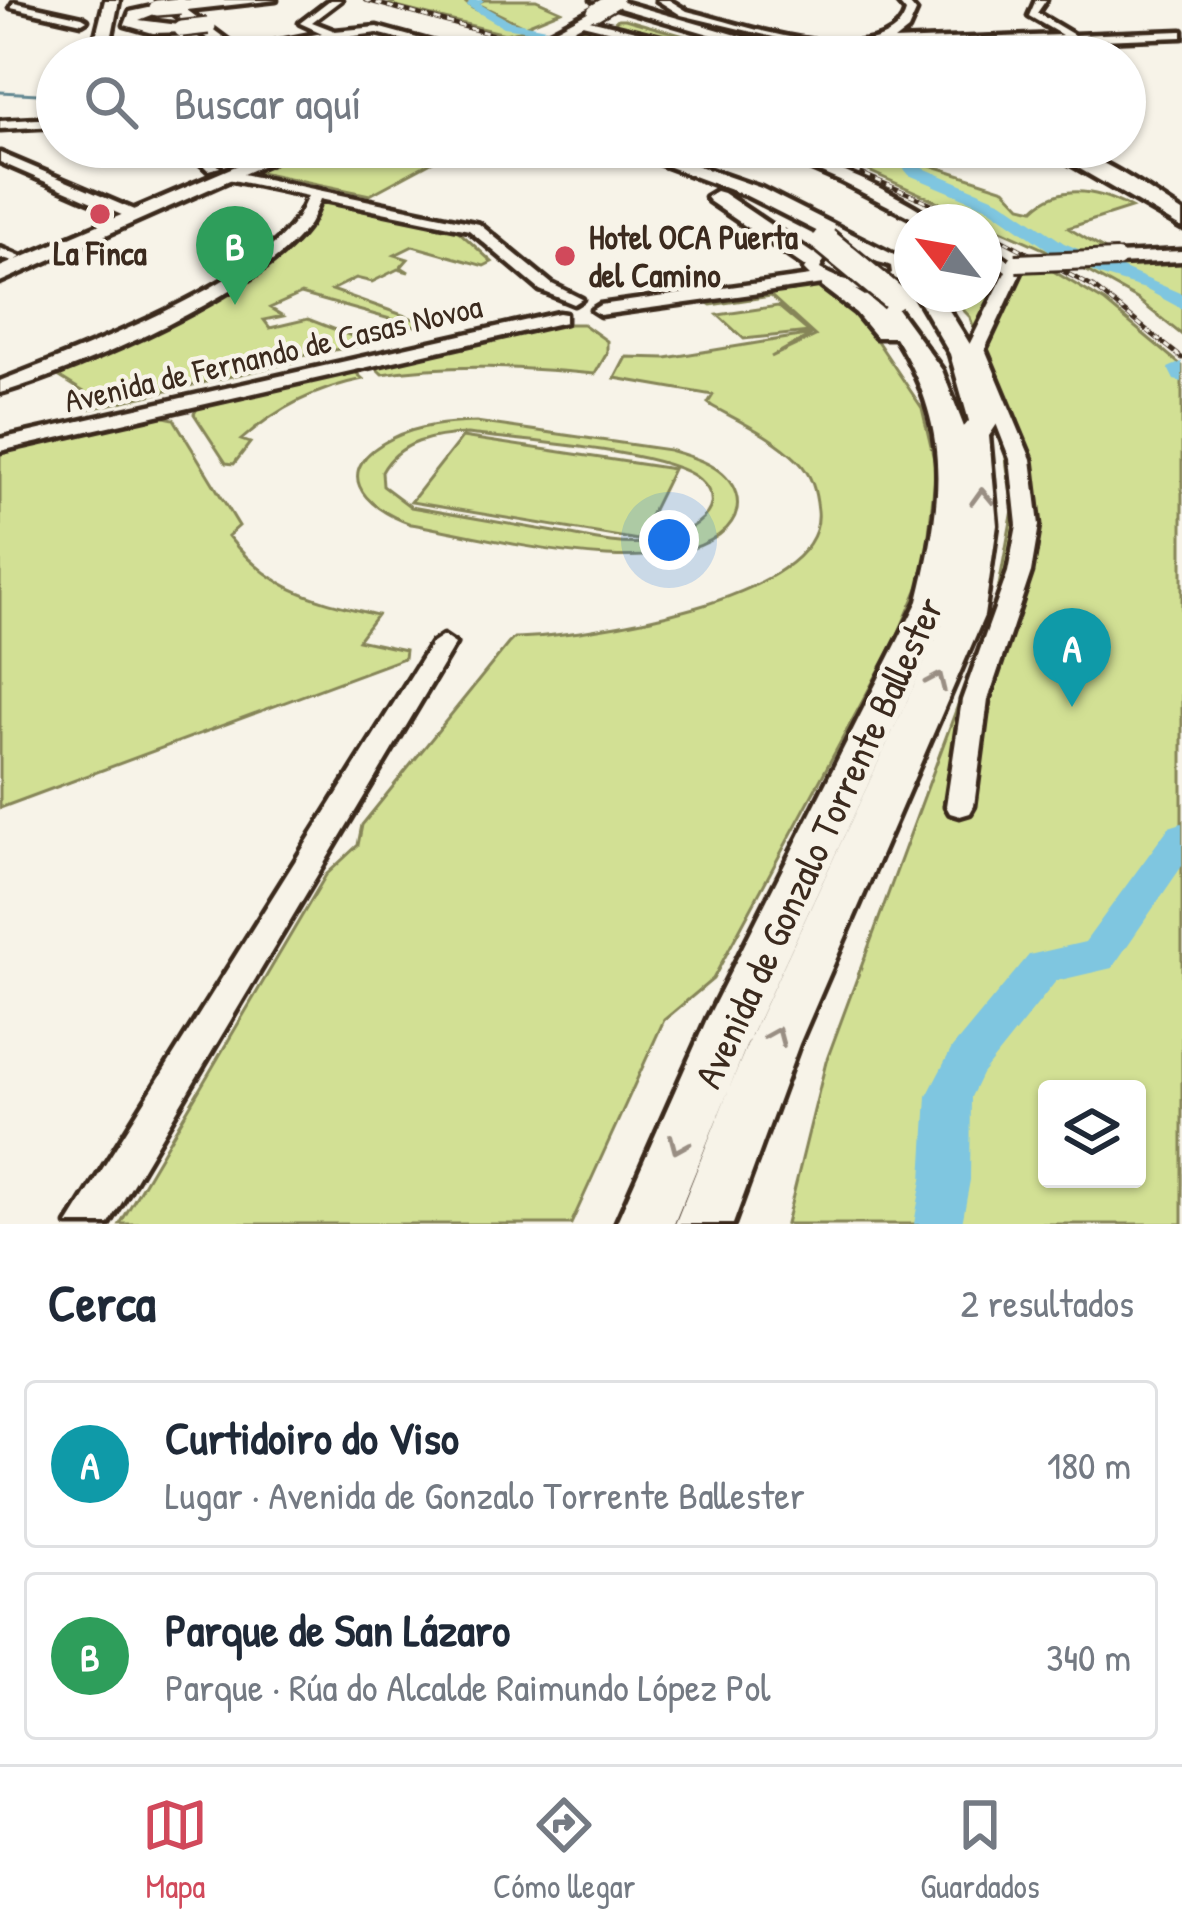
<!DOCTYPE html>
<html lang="es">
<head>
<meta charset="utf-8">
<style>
  body { margin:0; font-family:"Patrick Hand",sans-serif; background:#f6f6f7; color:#1f2937 }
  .controls { position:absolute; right:36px; bottom:36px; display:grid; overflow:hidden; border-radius:12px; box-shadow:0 3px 9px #0004 }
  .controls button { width:108px; height:108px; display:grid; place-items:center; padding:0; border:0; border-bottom:3px solid #e0e1e3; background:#fff; color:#1f2937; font:60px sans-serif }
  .compass { position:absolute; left:894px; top:204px; width:108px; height:108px; border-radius:50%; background:#fff; box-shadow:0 3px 9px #0004; rotate:301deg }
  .you { position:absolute; left:669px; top:540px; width:42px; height:42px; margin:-30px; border:9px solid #fff; border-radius:50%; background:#1a73e8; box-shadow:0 0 0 18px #1a73e833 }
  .badge { display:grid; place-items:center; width:78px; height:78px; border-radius:50%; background:#d1495b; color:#fff; font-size:39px; font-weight:700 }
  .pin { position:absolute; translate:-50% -99px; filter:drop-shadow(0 3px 6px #0008) }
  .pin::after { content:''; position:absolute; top:63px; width:42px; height:36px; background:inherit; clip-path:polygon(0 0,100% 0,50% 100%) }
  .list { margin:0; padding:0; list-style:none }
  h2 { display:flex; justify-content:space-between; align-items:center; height:156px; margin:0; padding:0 48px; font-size:51px }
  h2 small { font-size:39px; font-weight:400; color:#747a83 }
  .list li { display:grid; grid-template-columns:78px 1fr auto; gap:36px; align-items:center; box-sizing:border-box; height:168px; margin:0 24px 24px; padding:0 24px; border:3px solid #e0e1e3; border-radius:12px }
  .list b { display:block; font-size:45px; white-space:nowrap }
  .list p { margin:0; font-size:39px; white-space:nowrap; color:#747a83 }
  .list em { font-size:39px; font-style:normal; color:#747a83 }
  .icon { flex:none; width:66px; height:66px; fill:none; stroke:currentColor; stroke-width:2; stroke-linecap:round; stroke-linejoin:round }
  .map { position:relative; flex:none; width:1182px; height:1224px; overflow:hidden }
  .search { position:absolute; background:#fff; box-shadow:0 3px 9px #0004; left:36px; right:36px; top:36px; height:132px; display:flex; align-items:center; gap:30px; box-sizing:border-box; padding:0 42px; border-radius:66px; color:#747a83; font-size:45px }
  .sheet { height:540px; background:#fff }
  nav { display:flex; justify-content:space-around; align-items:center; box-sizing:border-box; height:168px; border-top:3px solid #e0e1e3; background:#fff; font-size:33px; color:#747a83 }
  nav a { display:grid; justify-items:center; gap:6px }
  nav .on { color:#d1495b }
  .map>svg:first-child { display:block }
  .green { fill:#d2e094; stroke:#868559; stroke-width:3; fill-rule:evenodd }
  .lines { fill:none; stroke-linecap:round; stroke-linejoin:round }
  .stream { stroke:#648892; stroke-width:3 }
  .river { fill:#7fc6e0; fill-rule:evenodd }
  .minor-casing { stroke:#3b2a1e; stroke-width:9 }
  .major-casing { stroke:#3b2a1e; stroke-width:9 }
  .highway-casing { stroke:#3b2a1e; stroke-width:9 }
  .minor { fill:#f7f3e8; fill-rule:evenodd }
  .major { fill:#f7f3e8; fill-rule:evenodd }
  .highway { fill:#f7f3e8; fill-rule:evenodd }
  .rail-casing { stroke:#3b2a1e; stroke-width:4.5 }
  .rail { stroke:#f7f3e8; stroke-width:3; stroke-dasharray:6; stroke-linecap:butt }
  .minor-bridge-casing { stroke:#3b2a1e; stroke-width:22; stroke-linecap:butt }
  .major-bridge-casing { stroke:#3b2a1e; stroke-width:20; stroke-linecap:butt }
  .highway-bridge-far1-casing { stroke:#3b2a1e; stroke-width:20; stroke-linecap:butt }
  .highway-bridge-casing { stroke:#3b2a1e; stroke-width:32; stroke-linecap:butt }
  .minor-bridge { stroke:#f7f3e8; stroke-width:16 }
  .major-bridge { stroke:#f7f3e8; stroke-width:15 }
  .highway-bridge-far1 { stroke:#f7f3e8; stroke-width:15 }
  .highway-bridge { stroke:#f7f3e8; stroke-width:26 }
  .oneway { stroke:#998e83 }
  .poi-dot { fill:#d1495b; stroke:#f7f3e8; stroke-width:4.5 }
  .labels { text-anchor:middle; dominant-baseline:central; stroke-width:9; stroke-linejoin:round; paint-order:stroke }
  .far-poi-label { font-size:33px; font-weight:bold; fill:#3b2a1e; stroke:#f7f3e8; text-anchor:start }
  .far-street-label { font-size:33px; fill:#3b2a1e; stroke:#f7f3e8 }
  .street-label { font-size:39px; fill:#3b2a1e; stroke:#f7f3e8 }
</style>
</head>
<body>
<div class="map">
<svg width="1182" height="1224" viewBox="0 0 1182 1224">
  <rect width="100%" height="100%" fill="#f7f3e8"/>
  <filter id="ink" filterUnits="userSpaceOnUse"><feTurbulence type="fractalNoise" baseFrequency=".00833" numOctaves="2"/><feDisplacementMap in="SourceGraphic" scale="24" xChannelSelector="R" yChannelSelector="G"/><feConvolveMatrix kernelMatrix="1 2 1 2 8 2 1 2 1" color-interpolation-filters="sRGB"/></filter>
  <g filter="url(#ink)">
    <!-- green -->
    <path class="green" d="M 391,0 L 469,0 L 466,3 L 472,8 L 524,30 L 505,34 L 388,5 L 396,2 Z
      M 484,0 L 536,0 L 561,11 L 524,26 L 476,3 Z
      M 618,19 L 625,19 L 757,57 L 584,57 L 544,44 L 587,23 L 724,52 L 611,25 Z
      M 302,147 L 475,147 L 456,156 L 446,154 L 370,195 L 255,171 Z
      M 815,147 L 942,147 L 954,160 L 924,163 L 1005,189 L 1021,206 L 1034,209 C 1062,182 1099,191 1131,208 L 1068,228 L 1110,253 L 1057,255 Z
      M 319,199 L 455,228 L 492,262 L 484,266 L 413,246 L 395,255 L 408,259 L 401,267 L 409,272 L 398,269 L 372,282 L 356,278 L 332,290 L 425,323 L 419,327 L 301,294 L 270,308 L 283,316 L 264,320 L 270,328 L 308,319 L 362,340 L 362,345 L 295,357 L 297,361 L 89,409 L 84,402 L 92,397 L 50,371 L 255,268 Z
      M 1182,263 L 1182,335 L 1137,299 L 1076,265 Z
      M 1048,268 L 1105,302 L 1182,366 L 1182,1224 L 786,1224 L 826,1062 L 996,602 L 1013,510 L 1002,430 L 970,317 L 948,294 L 984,294 L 984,273 ZM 1047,1089 L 1137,1089 L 1137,1179 L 1047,1179 Z
      M 805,284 L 822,285 L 861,317 L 922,408 L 936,468 L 925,572 L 895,641 L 713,979 L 664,1020 L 571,1224 L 120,1224 L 326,875 L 358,845 L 362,825 L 508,644 L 514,638 C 577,637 827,602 818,511 C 816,491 812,475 798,461 C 774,437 741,422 712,406 L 708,403 L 713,395 L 615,378 L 626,357 L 666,358 L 812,334 L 771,357 L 815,336 L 771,296 L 711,305 L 703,300 Z
      M 778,306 L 809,332 L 744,339 L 718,315 Z
      M 552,324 L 583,324 L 607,341 L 607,353 L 595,374 C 523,367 453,363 382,374 L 372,364 Z
      M 353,370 L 363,379 C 317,388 276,409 241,440 L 250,443 L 234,464 L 226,463 L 194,414 L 200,403 Z
      M 155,415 L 174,419 L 239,526 L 228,536 C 271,591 312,599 377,615 L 358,640 L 405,650 L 404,658 L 0,808 L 0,450 Z
      M 476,422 L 669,450 C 694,457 727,466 736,494 C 740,507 736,518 727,528 C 669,588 488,537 411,524 C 362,507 329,469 393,438 C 419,425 448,423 476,422 ZM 467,434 C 515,440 668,451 699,479 C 738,514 674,540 646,543 C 616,546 584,537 555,532 C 507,524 459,515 411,507 L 383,486 L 382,472 C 399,441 434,435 467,434 Z
      M 462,437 L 673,469 L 638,540 L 411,502 Z"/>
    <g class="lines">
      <!-- stream -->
      <path class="stream" d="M 513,37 L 536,30
        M 423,57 L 498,40
        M 0,92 L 57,95"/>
      <!-- river -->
      <path class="river" d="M 470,0 L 484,0 L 480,4 L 510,21 L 556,30 L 550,34 L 503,27 L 467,6 Z
        M 572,30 L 638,38 L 689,57 L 576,37 Z
        M 901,147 L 919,147 L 931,158 L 921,167 L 1002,201 L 1064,243 L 1182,294 L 1182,309 L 1145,289 L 1099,275 L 1050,251 L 990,209 L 909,175 L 900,164 L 911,157 Z
        M 1182,362 L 1182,382 L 1174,380 L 1168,368 Z
        M 1182,823 L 1182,866 L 1112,968 L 1056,981 L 982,1074 L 971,1097 L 970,1180 L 962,1224 L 914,1224 L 922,1180 L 927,1096 L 952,1048 L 1029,955 L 1085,942 L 1169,827 Z"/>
      <defs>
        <path id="minor" d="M 330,0 L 341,0 L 312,22 L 335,31 L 377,27 L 486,57 L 469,57 L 377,33 L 266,48 L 266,44 L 322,33 L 300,23 Z
          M 657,0 L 669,0 L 687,11 C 734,22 887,77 906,12 L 896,0 L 906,0 L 916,12 L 908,30 L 894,41 L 1062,35 L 1029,16 L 1036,0 L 1046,0 L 1037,13 L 1074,35 L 1182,31 L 1182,37 L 828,50 L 681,15 Z
          M 14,2 L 82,17 L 87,20 L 82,23 L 11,7 Z
          M 581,18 L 735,55 L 736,57 L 718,57 L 578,23 Z
          M 57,118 L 57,126 L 0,129 L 0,121 Z
          M 184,147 L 198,147 L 220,167 L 208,170 Z
          M 762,147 C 801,147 906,197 938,222 L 920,222 L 840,181 Z
          M 978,147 L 1000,147 L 1011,152 L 1005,156 Z
          M 0,153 L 141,213 L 143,216 L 131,219 L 0,162 Z
          M 233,172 L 479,224 L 552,284 L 582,299 L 574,304 L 540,290 L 469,230 L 320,199 C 317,207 313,217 309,224 C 266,290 76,371 0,393 L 0,381 C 75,352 250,286 295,221 C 300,214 304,204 308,196 L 228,179 L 226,176 Z
          M 984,243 L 1022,270 L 985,349 L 1031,459 L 1039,525 L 1031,572 L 988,700 L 974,806 L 970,813 L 960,816 L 950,813 L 946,806 L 962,700 L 1008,572 L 1017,525 L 1010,459 L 967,349 L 1006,271 L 984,255 Z
          M 837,246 L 875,249 L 904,261 L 908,275 L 896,284 L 867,292 L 823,284 L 600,315 L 592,310 L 600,305 L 810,276 L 804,270 L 812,254 ZM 838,256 L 872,258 L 891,266 L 892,273 C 867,287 843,283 820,269 L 824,260 Z
          M 0,248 L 21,257 L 13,262 L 0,258 Z
          M 1182,251 L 1182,261 L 1117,264 L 1109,259 L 1117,254 Z
          M 559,313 L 565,314 L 565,322 L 0,451 L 0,439 Z
          M 443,636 L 455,644 L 109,1224 L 68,1224 L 431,644 Z"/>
        <path id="major" d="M 595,8 L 600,15 L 549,42 L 537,39 Z
          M 521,45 L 526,52 L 495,57 L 497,54 Z
          M 280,147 L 304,147 L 0,282 L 0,267 Z"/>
        <path id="highway" d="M 105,0 L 119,0 L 111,40 L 120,57 L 104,57 L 95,40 Z
          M 157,0 L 276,0 L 187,10 L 250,57 L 232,57 L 162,5 L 162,11 L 139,20 L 187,26 L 187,32 L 153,33 L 125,25 L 130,12 L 162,5 Z
          M 592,0 L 615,0 L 814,57 L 788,57 Z
          M 616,147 L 644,147 L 761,188 L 898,257 L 886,264 L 878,262 L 747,196 Z
          M 1042,147 C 1092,147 1140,185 1182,212 L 1182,228 Z
          M 716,191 L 723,193 L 824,261 L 812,268 L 804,266 L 709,201 L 706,197 Z
          M 831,275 L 865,296 L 876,290 L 885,292 L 942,370 L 964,427 L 969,421 L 950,354 L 915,294 L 939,294 L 976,354 L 999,421 L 989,436 L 997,525 L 984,616 L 799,1044 L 733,1224 L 675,1224 L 747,1044 L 949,611 L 751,1035 L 674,1224 L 616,1224 L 707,1019 L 918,601 C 943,500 952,429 895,337 L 876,337 L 856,313 L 822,287 L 822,277 Z"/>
      </defs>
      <!-- minor casing -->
      <use href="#minor" class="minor-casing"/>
      <!-- major casing -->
      <use href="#major" class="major-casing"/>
      <!-- highway casing -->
      <use href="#highway" class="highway-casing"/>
      <!-- minor -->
      <use href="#minor" class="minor"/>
      <!-- major -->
      <use href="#major" class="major"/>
      <!-- highway -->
      <use href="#highway" class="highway"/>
      <defs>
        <path id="rail" d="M 365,0 L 576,57
          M 799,147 L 975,222
          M 984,230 L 1093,287 L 1182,358"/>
      </defs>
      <!-- rail casing -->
      <use href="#rail" class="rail-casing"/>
      <!-- rail -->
      <use href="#rail" class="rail"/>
      <defs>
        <path id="minor-bridge" d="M 1016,263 L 1117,259"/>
        <path id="major-bridge" d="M 595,12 L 615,0
          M 521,49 L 544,39"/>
        <path id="highway-bridge-far1" d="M 157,8 L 180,6
          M 182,29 L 208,26"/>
        <path id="highway-bridge" d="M 825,241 L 893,297"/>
      </defs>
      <!-- minor-bridge casing -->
      <use href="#minor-bridge" class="minor-bridge-casing"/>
      <!-- major-bridge casing -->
      <use href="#major-bridge" class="major-bridge-casing"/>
      <!-- highway-bridge-far1 casing -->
      <use href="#highway-bridge-far1" class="highway-bridge-far1-casing"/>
      <!-- highway-bridge casing -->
      <use href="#highway-bridge" class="highway-bridge-casing"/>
      <!-- minor-bridge -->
      <use href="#minor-bridge" class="minor-bridge"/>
      <!-- major-bridge -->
      <use href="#major-bridge" class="major-bridge"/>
      <!-- highway-bridge-far1 -->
      <use href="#highway-bridge-far1" class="highway-bridge-far1"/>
      <!-- highway-bridge -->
      <use href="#highway-bridge" class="highway-bridge"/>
    </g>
    <!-- one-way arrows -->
    <defs><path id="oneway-chevron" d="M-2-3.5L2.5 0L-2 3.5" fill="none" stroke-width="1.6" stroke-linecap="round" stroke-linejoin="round" transform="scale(3)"/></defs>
    <g class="oneway">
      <use href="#oneway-chevron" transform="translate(982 497) rotate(-92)"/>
      <use href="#oneway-chevron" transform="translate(937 681) rotate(-66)"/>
      <use href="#oneway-chevron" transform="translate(776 1036) rotate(-67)"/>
      <use href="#oneway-chevron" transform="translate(678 1145) rotate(113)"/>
    </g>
  </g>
  <!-- markers -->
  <g class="poi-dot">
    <circle cx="100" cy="214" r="12"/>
    <circle cx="565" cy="256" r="12"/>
  </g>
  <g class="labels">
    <!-- far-poi labels -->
    <g class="far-poi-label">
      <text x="589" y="237">Hotel OCA Puerta<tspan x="589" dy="38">del Camino</tspan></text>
      <text x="100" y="253" text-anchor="middle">La Finca</text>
    </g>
    <!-- far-street labels -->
    <g class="far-street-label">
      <text transform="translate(273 353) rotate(-13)">Avenida de Fernando de Casas Novoa</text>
    </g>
    <!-- street labels -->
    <g class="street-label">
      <text transform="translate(818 842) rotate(-65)">Avenida de Gonzalo Torrente Ballester</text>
    </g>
  </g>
</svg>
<div class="controls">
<button><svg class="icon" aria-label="layers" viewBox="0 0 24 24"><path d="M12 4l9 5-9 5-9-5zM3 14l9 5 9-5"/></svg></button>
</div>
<svg class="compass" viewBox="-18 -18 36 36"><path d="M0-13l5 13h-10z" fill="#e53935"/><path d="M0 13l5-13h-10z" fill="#747a83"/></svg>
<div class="you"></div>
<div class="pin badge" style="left:1072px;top:707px;background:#0f9aa8">A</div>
<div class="pin badge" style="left:235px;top:305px;background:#2e9e5b">B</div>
<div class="search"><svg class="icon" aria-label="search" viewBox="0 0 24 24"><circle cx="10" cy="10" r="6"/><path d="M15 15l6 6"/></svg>Buscar aquí</div>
</div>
<section class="sheet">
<h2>Cerca<small>2 resultados</small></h2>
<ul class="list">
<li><span class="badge" style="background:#0f9aa8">A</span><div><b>Curtidoiro do Viso</b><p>Lugar · Avenida de Gonzalo Torrente Ballester</p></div><em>180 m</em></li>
<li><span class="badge" style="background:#2e9e5b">B</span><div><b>Parque de San Lázaro</b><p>Parque · Rúa do Alcalde Raimundo López Pol</p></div><em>340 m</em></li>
</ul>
</section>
<nav>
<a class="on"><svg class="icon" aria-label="map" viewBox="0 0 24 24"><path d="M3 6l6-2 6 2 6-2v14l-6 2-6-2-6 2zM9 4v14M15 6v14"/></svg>Mapa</a>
<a><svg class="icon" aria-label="directions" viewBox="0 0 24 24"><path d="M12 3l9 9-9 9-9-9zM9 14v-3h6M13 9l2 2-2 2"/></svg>Cómo llegar</a>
<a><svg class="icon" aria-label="saved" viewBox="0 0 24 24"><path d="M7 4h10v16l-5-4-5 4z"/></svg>Guardados</a>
</nav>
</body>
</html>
